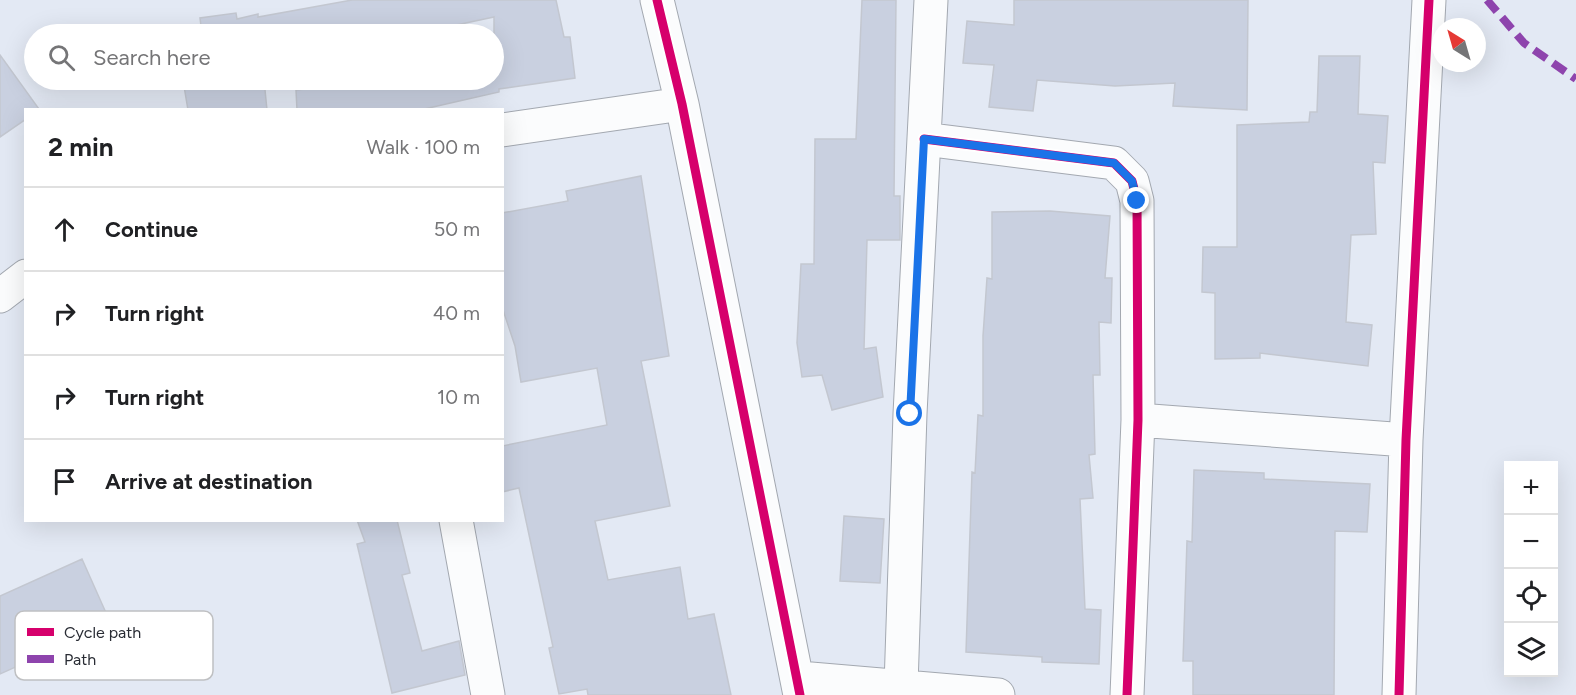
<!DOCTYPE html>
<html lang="en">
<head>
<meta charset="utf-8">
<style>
  body { margin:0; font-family:Figtree,sans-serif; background:#f2f2f2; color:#202124 }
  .controls { position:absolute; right:18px; bottom:18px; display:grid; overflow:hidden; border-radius:0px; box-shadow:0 6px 24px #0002 }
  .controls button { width:54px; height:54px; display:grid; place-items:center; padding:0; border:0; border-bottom:2px solid #e0e0e0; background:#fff; color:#202124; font:30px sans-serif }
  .compass { position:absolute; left:1432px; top:18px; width:54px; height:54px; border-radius:50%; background:#fff; box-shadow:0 6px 24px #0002; rotate:323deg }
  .stop { position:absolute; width:18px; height:18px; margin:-14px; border:4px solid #1a73e8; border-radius:50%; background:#fff }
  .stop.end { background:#1a73e8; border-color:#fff; box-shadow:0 2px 6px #0008 }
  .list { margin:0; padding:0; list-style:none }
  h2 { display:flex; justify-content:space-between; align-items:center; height:78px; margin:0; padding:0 24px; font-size:26px }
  h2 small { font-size:20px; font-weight:400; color:#757577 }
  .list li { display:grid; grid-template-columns:39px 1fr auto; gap:18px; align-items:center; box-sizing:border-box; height:84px; padding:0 24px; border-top:2px solid #e0e0e0 }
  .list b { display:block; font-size:22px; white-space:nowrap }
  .list em { font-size:20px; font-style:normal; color:#757577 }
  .icon { flex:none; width:33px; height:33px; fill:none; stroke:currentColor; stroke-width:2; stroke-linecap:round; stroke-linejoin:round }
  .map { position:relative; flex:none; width:1576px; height:695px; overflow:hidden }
  .search { position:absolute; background:#fff; box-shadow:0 6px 24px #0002; left:24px; top:24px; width:480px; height:66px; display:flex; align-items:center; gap:15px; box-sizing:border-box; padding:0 21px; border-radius:33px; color:#757577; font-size:22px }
  .panel { position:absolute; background:#fff; box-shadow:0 6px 24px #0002; left:24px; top:108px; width:480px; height:414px; border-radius:0px }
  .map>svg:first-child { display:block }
  .building { fill:#c9d0e0; stroke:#c3c7d0; stroke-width:1.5 }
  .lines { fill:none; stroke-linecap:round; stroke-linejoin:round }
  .street-casing { stroke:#a3a8b0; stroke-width:35 }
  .street { stroke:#fbfcfd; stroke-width:33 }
  .quiet { stroke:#8e44ad; stroke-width:8; stroke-dasharray:15 8; stroke-linecap:butt }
  .cycleway-casing { stroke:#fff; stroke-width:13 }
  .cycleway { stroke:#d6006c; stroke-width:9 }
  .route { stroke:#1a73e8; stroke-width:8 }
  .key { fill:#fff; stroke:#bfc0c2; stroke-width:1.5 }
  .key-label { font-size:16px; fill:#292c34 }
</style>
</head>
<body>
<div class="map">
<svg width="1576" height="695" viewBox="0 0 1576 695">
  <rect width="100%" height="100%" fill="#e3e9f4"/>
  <!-- building -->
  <path class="building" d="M 352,0 L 556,0 L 564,37 L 570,37 L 575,78 L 499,89 L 499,92 L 420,110 L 297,110 L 296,90 L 389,80 L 494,80 L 494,17 L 414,34 L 202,34 L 200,18 L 236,13 L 237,19 L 258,14 L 258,17 Z
    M 862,0 L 896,0 L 894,196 L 900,196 L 900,240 L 867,240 L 864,349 L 876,347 L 883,397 L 832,410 L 822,375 L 802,377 L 797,343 L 801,264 L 814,264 L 815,139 L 856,139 Z
    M 1014,0 L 1248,0 L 1247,110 L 1173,106 L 1175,83 L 1115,86 L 1037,80 L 1033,111 L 989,107 L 994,65 L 963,63 L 967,21 L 1014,25 Z
    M 0,55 L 39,109 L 26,110 L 26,119 L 0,137 Z
    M 1319,56 L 1360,56 L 1358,114 L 1388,116 L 1385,163 L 1373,162 L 1376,234 L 1351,235 L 1346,322 L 1372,325 L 1368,366 L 1260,353 L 1260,358 L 1215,359 L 1215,293 L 1202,292 L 1203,247 L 1237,247 L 1237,125 L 1309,122 L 1310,112 L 1317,112 Z
    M 183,80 L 264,80 L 267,110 L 188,110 Z
    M 641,176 L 669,356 L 641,361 L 670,506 L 595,521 L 608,580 L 680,567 L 688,619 L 714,614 L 731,695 L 588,695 L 587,689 L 559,694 L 549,648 L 553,647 L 519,488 L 502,492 L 502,446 L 607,425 L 597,368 L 521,382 L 515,346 L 502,307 L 502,213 L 568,201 L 566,191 Z
    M 1050,211 L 1110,216 L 1105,278 L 1112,278 L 1111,323 L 1099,322 L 1100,375 L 1093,375 L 1095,454 L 1089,455 L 1093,498 L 1080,499 L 1085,609 L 1101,610 L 1099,664 L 1042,662 L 1042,657 L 966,652 L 972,472 L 975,473 L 978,415 L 983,416 L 983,336 L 987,278 L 992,279 L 992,212 Z
    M 1194,470 L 1264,473 L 1264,479 L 1370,484 L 1367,532 L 1335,531 L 1334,695 L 1193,695 L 1193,661 L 1183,661 L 1187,541 L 1192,542 Z
    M 844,516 L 884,519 L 880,583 L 840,581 Z
    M 357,520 L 397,520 L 410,573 L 402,575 L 422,651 L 459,641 L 465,675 L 392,693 L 357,544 L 365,542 Z
    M 82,559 L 111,624 L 0,674 L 0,596 Z"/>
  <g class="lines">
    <defs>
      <path id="street" d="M 657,0 L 682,104 L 800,695
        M 502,130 L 682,104
        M 924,139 L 1114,163 L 1132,181 L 1137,201 L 1138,420 L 1127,695
        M 0,296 L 26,276
        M 1138,420 L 1406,440
        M 456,520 L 488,695
        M 799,678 L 998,695
        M 901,686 L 910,414 L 931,0
        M 1399,695 L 1406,440 L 1429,0"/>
    </defs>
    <!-- street casing -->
    <use href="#street" class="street-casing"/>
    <!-- street -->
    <use href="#street" class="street"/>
    <!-- quiet -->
    <path class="quiet" d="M 1487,0 L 1524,43 L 1576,79"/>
    <defs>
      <path id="cycleway" d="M 657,0 L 682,104 L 800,695
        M 924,139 L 1114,163 L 1132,181 L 1137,201 L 1138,420 L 1127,695
        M 1399,695 L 1406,440 L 1429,0"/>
    </defs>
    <!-- cycleway casing -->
    <use href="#cycleway" class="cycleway-casing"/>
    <!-- cycleway -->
    <use href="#cycleway" class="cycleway"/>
  </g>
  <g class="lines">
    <!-- route -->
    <path class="route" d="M 910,414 L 924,139 L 1114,163 L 1132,181 L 1137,201"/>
  </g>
  <!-- legend -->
  <rect x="15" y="611" width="198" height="69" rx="9" class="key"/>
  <rect x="27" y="628" width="27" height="8" fill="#d6006c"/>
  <rect x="27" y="655" width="27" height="8" fill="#8e44ad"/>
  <g class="key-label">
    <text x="64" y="638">Cycle path</text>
    <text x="64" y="665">Path</text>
  </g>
</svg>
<div class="controls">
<button>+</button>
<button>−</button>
<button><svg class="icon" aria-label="locate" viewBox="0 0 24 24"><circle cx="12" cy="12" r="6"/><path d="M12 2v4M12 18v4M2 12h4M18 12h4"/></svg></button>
<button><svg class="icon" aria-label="layers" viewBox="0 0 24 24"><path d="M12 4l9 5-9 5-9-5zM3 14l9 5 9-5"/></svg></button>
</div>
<svg class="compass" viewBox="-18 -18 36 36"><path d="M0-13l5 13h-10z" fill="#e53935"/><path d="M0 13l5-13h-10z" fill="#757577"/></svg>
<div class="stop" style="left:910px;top:414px"></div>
<div class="stop end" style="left:1137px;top:201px"></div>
<div class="search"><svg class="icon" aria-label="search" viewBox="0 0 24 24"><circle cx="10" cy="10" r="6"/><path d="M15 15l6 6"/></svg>Search here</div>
<section class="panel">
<h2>2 min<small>Walk · 100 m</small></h2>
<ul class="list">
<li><svg class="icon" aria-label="ahead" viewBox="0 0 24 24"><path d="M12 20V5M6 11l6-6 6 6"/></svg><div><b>Continue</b></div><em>50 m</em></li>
<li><svg class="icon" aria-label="right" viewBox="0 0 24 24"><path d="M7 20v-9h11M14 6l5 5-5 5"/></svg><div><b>Turn right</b></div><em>40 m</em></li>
<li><svg class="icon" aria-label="right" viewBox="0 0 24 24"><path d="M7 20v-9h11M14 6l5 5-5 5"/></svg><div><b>Turn right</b></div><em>10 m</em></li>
<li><svg class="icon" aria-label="arrive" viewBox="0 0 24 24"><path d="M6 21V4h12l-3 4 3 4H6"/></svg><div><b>Arrive at destination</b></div></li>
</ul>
</section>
</div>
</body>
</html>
